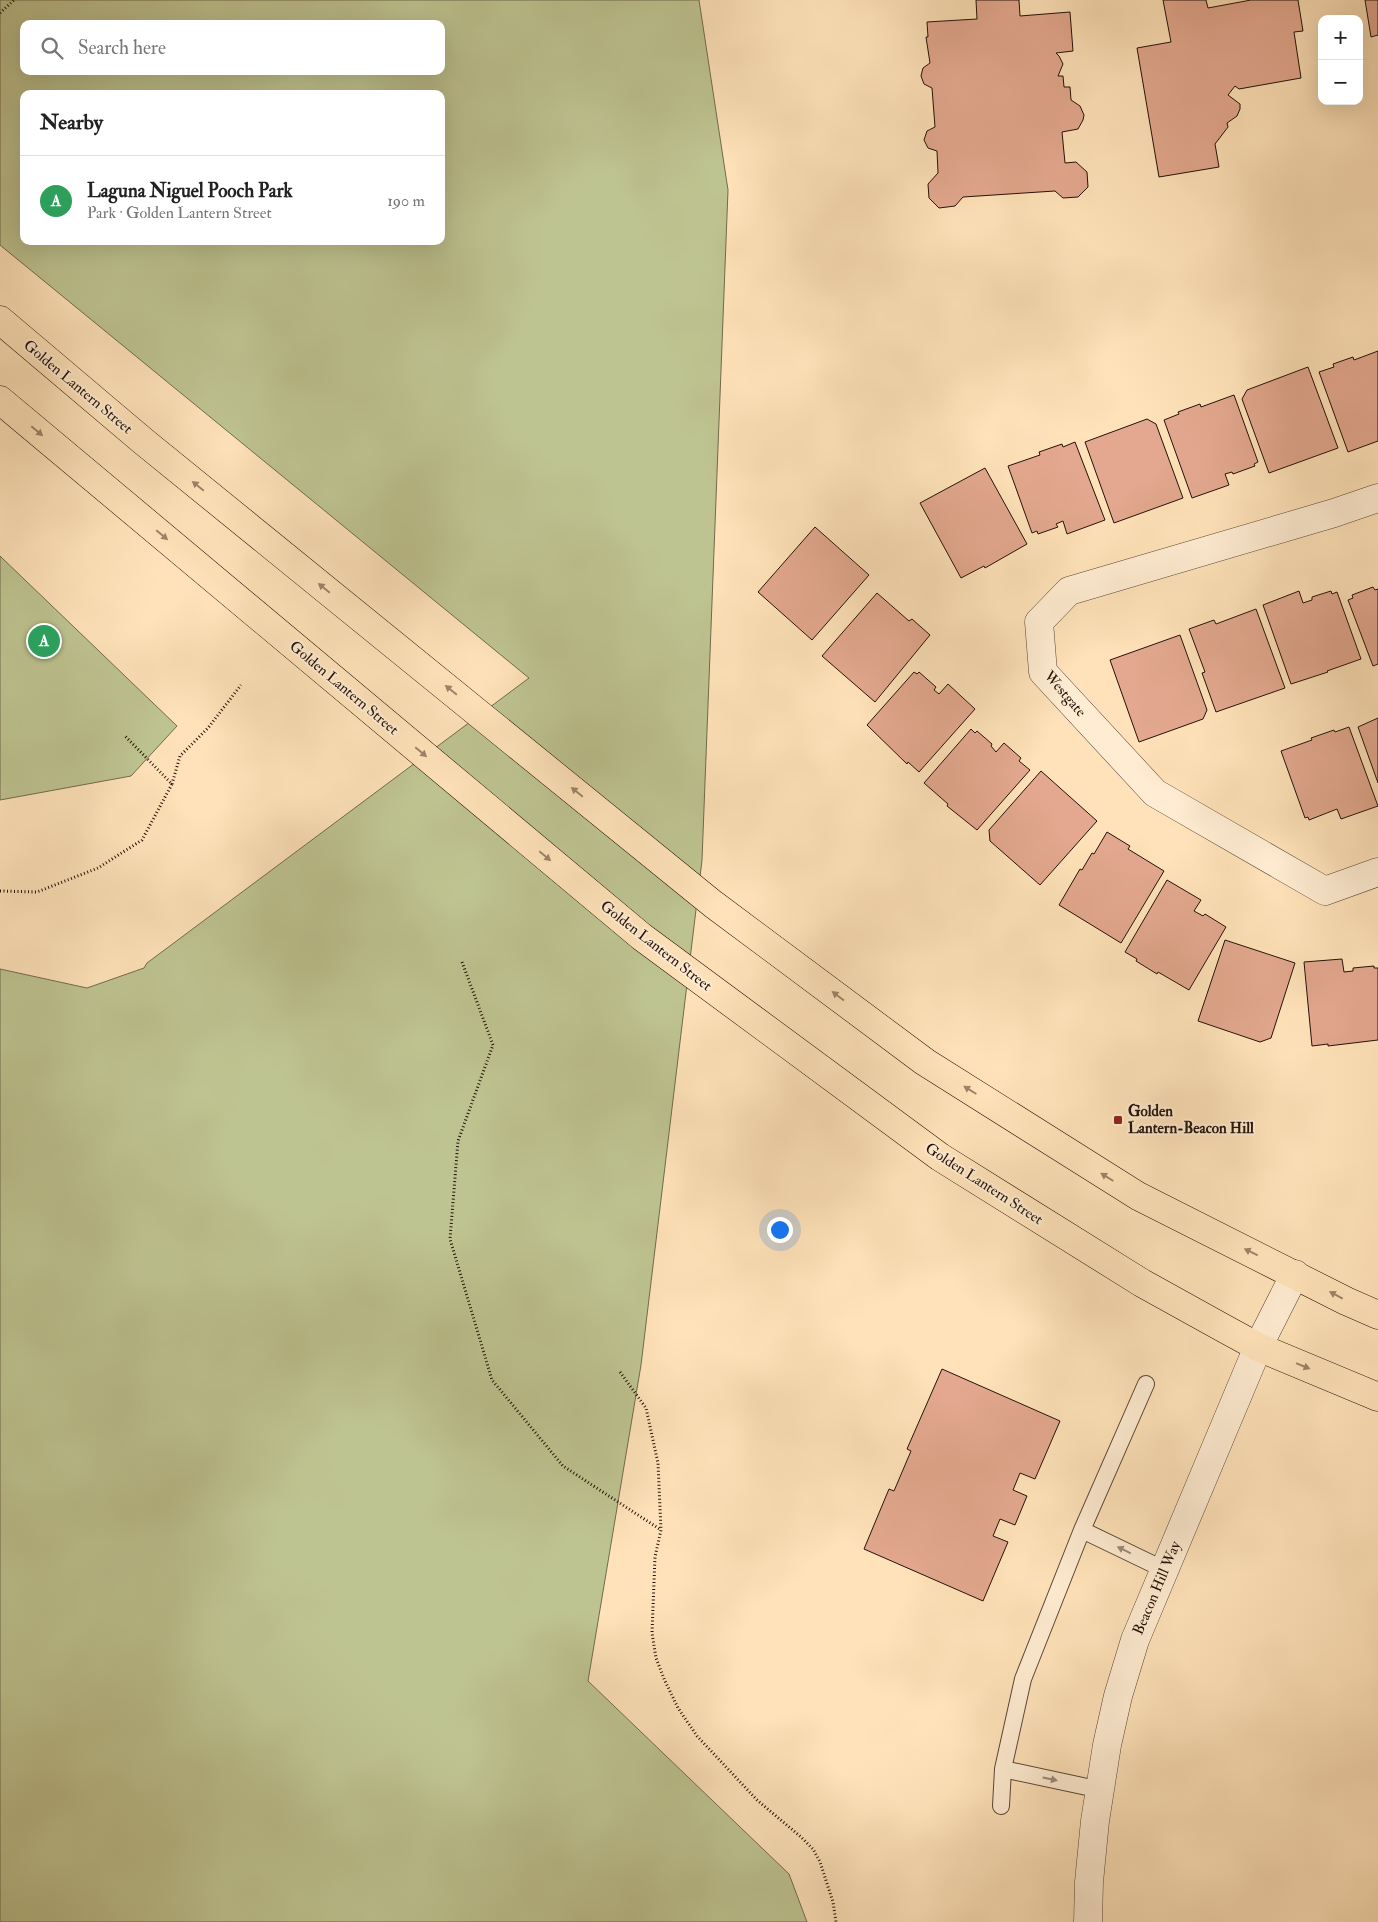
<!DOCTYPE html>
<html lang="en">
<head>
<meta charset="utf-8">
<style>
  body { margin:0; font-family:"IM FELL Double Pica",serif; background:#f6f6f6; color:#222 }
  .controls { position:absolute; right:15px; top:15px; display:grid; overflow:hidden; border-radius:10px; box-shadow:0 5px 20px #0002 }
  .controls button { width:45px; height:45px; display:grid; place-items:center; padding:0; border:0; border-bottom:1px solid #e0e0e0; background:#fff; color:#222; font:25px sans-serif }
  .you { position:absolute; left:779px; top:1229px; width:18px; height:18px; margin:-12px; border:4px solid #fff; border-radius:50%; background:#1a73e8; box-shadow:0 0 0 8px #1a73e833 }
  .badge { display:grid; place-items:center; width:32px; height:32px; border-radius:50%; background:#ea580c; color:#fff; font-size:16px; font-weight:700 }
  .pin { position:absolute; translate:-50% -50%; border:2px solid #fff; box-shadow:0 1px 5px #0006 }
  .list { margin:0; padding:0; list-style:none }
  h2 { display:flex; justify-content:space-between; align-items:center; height:65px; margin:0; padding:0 20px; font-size:21px }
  h2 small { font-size:16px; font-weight:400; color:#767676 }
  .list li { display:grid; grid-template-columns:32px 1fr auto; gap:15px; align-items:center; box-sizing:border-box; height:90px; padding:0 20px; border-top:1px solid #e0e0e0 }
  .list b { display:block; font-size:19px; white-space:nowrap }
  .list p { margin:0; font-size:16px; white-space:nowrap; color:#767676 }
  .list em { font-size:16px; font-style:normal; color:#767676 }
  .icon { flex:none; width:28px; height:28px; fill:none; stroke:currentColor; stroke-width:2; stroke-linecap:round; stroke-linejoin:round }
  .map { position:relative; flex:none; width:1378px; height:1922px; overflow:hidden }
  .search { position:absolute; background:#fff; box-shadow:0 5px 20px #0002; left:20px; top:20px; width:425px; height:55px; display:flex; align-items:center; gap:12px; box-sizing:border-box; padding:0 18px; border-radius:10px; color:#767676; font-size:19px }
  .panel { position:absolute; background:#fff; box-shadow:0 5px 20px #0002; left:20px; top:90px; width:425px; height:155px; border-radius:10px }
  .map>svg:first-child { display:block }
  .green { fill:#bec491; stroke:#716a4d; fill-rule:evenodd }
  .building { fill:#e3a88f; stroke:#241109 }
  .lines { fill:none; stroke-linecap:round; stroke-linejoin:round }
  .service-casing { stroke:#5b4535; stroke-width:18 }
  .minor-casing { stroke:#5b4535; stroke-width:29 }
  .tertiary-casing { stroke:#5b4535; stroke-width:29 }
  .primary-casing { stroke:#241109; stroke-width:29 }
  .path { stroke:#241109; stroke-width:3; stroke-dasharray:1 2.5; stroke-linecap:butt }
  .service { stroke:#ffecd2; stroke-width:16 }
  .minor { stroke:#ffecd2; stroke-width:28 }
  .tertiary { stroke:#ffecd2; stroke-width:28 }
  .primary { stroke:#ffe2b9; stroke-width:28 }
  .oneway { fill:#9c846a }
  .oneway2 { fill:#9c8978 }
  .poi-dot { fill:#8f2418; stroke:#ffecd2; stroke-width:2 }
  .labels { text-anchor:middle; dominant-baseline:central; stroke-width:4; stroke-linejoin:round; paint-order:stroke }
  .street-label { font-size:15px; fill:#241109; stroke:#ffecd2 }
  .poi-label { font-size:15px; font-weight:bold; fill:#241109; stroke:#ffecd2; text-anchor:start }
</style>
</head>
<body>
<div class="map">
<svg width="1378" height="1922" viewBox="0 0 1378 1922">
  <rect width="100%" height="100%" fill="#ffe2b9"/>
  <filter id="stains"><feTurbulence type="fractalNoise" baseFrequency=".004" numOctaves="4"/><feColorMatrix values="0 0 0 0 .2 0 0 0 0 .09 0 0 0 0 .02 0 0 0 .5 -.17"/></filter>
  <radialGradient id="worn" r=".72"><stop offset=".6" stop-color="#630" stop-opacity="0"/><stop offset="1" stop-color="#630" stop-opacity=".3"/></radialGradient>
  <!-- green -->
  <path class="green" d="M 0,0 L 699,0 L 728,190 L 702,860 L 641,1365 L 588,1681 L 789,1874 L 807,1922 L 0,1922 L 0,969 L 87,988 L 144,968 L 147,963 L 529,678 L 0,245 ZM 24,24 L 441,24 L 441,71 L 24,71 ZM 24,94 L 441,94 L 441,241 L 24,241 Z
    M 0,556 L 177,726 L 131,776 L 0,800 Z"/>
  <!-- building -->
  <path class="building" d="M 976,0 L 1019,0 L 1020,16 L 1070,12 L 1073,51 L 1056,53 L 1059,56 L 1063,64 L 1058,76 L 1063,76 L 1064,87 L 1070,87 L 1071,100 L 1080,106 L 1084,115 L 1083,120 L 1078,129 L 1062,132 L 1065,163 L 1076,162 L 1087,172 L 1088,187 L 1078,197 L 1063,198 L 1055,191 L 963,197 L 955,206 L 939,208 L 929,198 L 928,184 L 938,173 L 937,151 L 928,148 L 924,140 L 927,131 L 935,127 L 932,88 L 924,84 L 921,76 L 923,68 L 930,63 L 926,37 L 928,37 L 927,22 L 977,19 Z
    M 1163,0 L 1206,0 L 1208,8 L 1251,0 L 1298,0 L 1303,31 L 1294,32 L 1301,78 L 1239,89 L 1235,86 L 1228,95 L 1240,104 L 1240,109 L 1237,116 L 1227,123 L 1228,127 L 1215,144 L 1219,167 L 1159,177 L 1137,48 L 1171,42 Z
    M 1365,0 L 1378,0 L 1378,35 L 1371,37 Z
    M 1378,351 L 1378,441 L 1348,452 L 1319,372 L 1334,367 L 1333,364 L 1353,357 L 1354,360 Z
    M 1308,367 L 1338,448 L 1269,473 L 1242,399 L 1247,390 Z
    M 1234,395 L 1258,462 L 1254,464 L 1255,466 L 1233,474 L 1232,472 L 1225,474 L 1229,485 L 1192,498 L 1164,420 L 1179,414 L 1178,412 L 1200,404 L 1201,407 Z
    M 1147,419 L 1156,424 L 1183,498 L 1114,523 L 1085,442 Z
    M 1075,442 L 1105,520 L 1067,534 L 1063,521 L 1056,524 L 1058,527 L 1038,534 L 1037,531 L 1032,533 L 1008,466 L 1040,455 L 1039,452 L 1062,444 L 1063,447 Z
    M 985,468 L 1027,544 L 985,568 L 984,566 L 961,578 L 920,503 Z
    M 815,527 L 869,575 L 812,640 L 758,592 Z
    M 1373,587 L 1375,590 L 1378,589 L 1378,664 L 1373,666 L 1348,600 L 1353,598 L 1352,595 Z
    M 1299,591 L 1303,603 L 1312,600 L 1312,597 L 1331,591 L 1332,594 L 1337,592 L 1361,659 L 1327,671 L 1328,672 L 1291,684 L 1263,605 Z
    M 877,593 L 909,621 L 912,619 L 930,635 L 875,702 L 822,656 Z
    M 1256,609 L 1285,688 L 1216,712 L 1202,673 L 1205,672 L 1189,629 L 1214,620 L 1216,624 Z
    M 1180,635 L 1207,710 L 1203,719 L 1139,742 L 1110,660 Z
    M 914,672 L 917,674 L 919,672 L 936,687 L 934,690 L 939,694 L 948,684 L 975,709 L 919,772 L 908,762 L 907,764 L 867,725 Z
    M 1378,718 L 1378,783 L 1358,727 Z
    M 1349,727 L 1378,806 L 1341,819 L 1337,809 L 1309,820 L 1308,817 L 1305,818 L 1281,751 L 1312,740 L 1311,738 L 1334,730 L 1335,732 Z
    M 971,729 L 975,733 L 977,731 L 992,744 L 991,746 L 996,752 L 1004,743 L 1021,758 L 1019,761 L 1030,770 L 977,830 L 947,806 L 948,804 L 924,783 Z
    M 1041,771 L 1097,821 L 1040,885 L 990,841 L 989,830 Z
    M 1107,832 L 1130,846 L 1128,849 L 1164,871 L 1121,943 L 1059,905 L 1080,869 L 1082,870 L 1092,853 L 1094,854 Z
    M 1167,880 L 1201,900 L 1194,911 L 1203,916 L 1205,914 L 1226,927 L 1189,990 L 1158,972 L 1157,974 L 1136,961 L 1137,959 L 1125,952 Z
    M 1225,940 L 1295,963 L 1271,1038 L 1260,1042 L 1198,1021 Z
    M 1342,959 L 1344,972 L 1353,971 L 1353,968 L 1374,966 L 1374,968 L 1378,968 L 1378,1040 L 1328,1046 L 1328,1044 L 1312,1046 L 1304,962 Z
    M 942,1369 L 1060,1421 L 1035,1479 L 1020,1473 L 1013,1490 L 1027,1496 L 1015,1525 L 1000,1519 L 993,1536 L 1008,1542 L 983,1601 L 864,1549 L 889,1489 L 894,1491 L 911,1451 L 907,1449 Z"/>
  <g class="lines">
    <defs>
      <path id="service" d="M 1082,1530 L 1165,1570
        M 1003,1769 L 1101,1790
        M 1001,1806 L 1003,1769 L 1023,1679 L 1082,1530 L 1146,1384"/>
      <path id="minor" d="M 1378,498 L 1334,513 L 1069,591 L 1039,622 L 1043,672 L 1155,793 L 1325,891 L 1378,872"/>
      <path id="tertiary" d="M 1088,1922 L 1089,1882 L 1095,1821 L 1107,1745 L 1118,1696 L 1135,1640 L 1258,1347 L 1295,1274"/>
      <path id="primary" d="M 0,320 L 143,441 L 713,904 L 925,1062 L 1138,1196 L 1346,1301 L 1378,1315
        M 0,400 L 642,937 L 940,1157 L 1142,1283 L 1225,1329 L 1258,1347 L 1378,1397"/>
    </defs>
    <!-- service casing -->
    <use href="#service" class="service-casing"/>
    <!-- minor casing -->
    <use href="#minor" class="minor-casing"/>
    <!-- tertiary casing -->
    <use href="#tertiary" class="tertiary-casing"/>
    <!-- primary casing -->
    <use href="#primary" class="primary-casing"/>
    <!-- path -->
    <path class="path" d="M 0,13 L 14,0
      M 172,784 L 180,756 L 208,728 L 241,685
      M 0,891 L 37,892 L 98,868 L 142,840 L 172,784 L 124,735
      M 462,962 L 493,1045 L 458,1141 L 450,1239 L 492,1380 L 563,1466 L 661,1530
      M 620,1372 L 646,1408 L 658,1463 L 661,1530 L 655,1557 L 652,1633 L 656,1658 L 665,1681 L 678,1708 L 697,1736 L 757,1800 L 801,1837 L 813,1849 L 820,1862 L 833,1902 L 836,1922"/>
    <!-- service -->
    <use href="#service" class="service"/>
    <!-- minor -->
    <use href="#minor" class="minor"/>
    <!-- tertiary -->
    <use href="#tertiary" class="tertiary"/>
    <!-- primary -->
    <use href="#primary" class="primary"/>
  </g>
  <!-- one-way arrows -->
  <defs><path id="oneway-solid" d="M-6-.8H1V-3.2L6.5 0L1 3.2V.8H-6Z" transform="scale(1.25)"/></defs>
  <g class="oneway">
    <use href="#oneway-solid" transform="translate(37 431) rotate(40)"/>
    <use href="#oneway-solid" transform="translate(198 486) rotate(-141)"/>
    <use href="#oneway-solid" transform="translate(162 535) rotate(40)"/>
    <use href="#oneway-solid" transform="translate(324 588) rotate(-141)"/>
    <use href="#oneway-solid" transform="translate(451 690) rotate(-141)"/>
    <use href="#oneway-solid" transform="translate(421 752) rotate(40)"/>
    <use href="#oneway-solid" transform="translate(577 792) rotate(-141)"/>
    <use href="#oneway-solid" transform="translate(545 856) rotate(40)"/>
    <use href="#oneway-solid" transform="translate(838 996) rotate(-143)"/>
    <use href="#oneway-solid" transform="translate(970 1090) rotate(-148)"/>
    <use href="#oneway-solid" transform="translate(1107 1177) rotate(-148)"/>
    <use href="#oneway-solid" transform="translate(1251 1252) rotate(-154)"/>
    <use href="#oneway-solid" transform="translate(1336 1295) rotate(-152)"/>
    <use href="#oneway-solid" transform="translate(1303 1366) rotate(22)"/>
  </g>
  <g class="oneway2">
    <use href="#oneway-solid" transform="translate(1124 1550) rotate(-154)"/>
    <use href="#oneway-solid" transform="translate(1050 1779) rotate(12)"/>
  </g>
  <!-- markers -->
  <rect class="poi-dot" x="1113" y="1115" width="10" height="10" rx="2.5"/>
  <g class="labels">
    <!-- street labels -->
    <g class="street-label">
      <text transform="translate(78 387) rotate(40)">Golden Lantern Street</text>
      <text transform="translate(344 688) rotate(40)">Golden Lantern Street</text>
      <text transform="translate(1065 694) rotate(49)">Westgate</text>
      <text transform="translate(656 946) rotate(38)">Golden Lantern Street</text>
      <text transform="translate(984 1184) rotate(33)">Golden Lantern Street</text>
      <text transform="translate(1157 1588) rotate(-67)">Beacon Hill Way</text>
    </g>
    <!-- poi labels -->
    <g class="poi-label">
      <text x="1128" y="1111">Golden<tspan x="1128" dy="17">Lantern-Beacon Hill</tspan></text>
    </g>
  </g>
  <rect width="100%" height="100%" filter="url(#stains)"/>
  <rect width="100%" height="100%" fill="url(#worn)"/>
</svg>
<div class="controls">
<button>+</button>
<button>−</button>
</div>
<div class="you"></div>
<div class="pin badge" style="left:44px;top:641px;background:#2e9e5b">A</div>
<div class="search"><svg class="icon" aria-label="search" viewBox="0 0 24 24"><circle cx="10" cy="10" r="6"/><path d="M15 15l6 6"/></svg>Search here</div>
<section class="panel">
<h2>Nearby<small></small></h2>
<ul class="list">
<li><span class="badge" style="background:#2e9e5b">A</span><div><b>Laguna Niguel Pooch Park</b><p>Park · Golden Lantern Street</p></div><em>190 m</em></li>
</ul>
</section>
</div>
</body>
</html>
